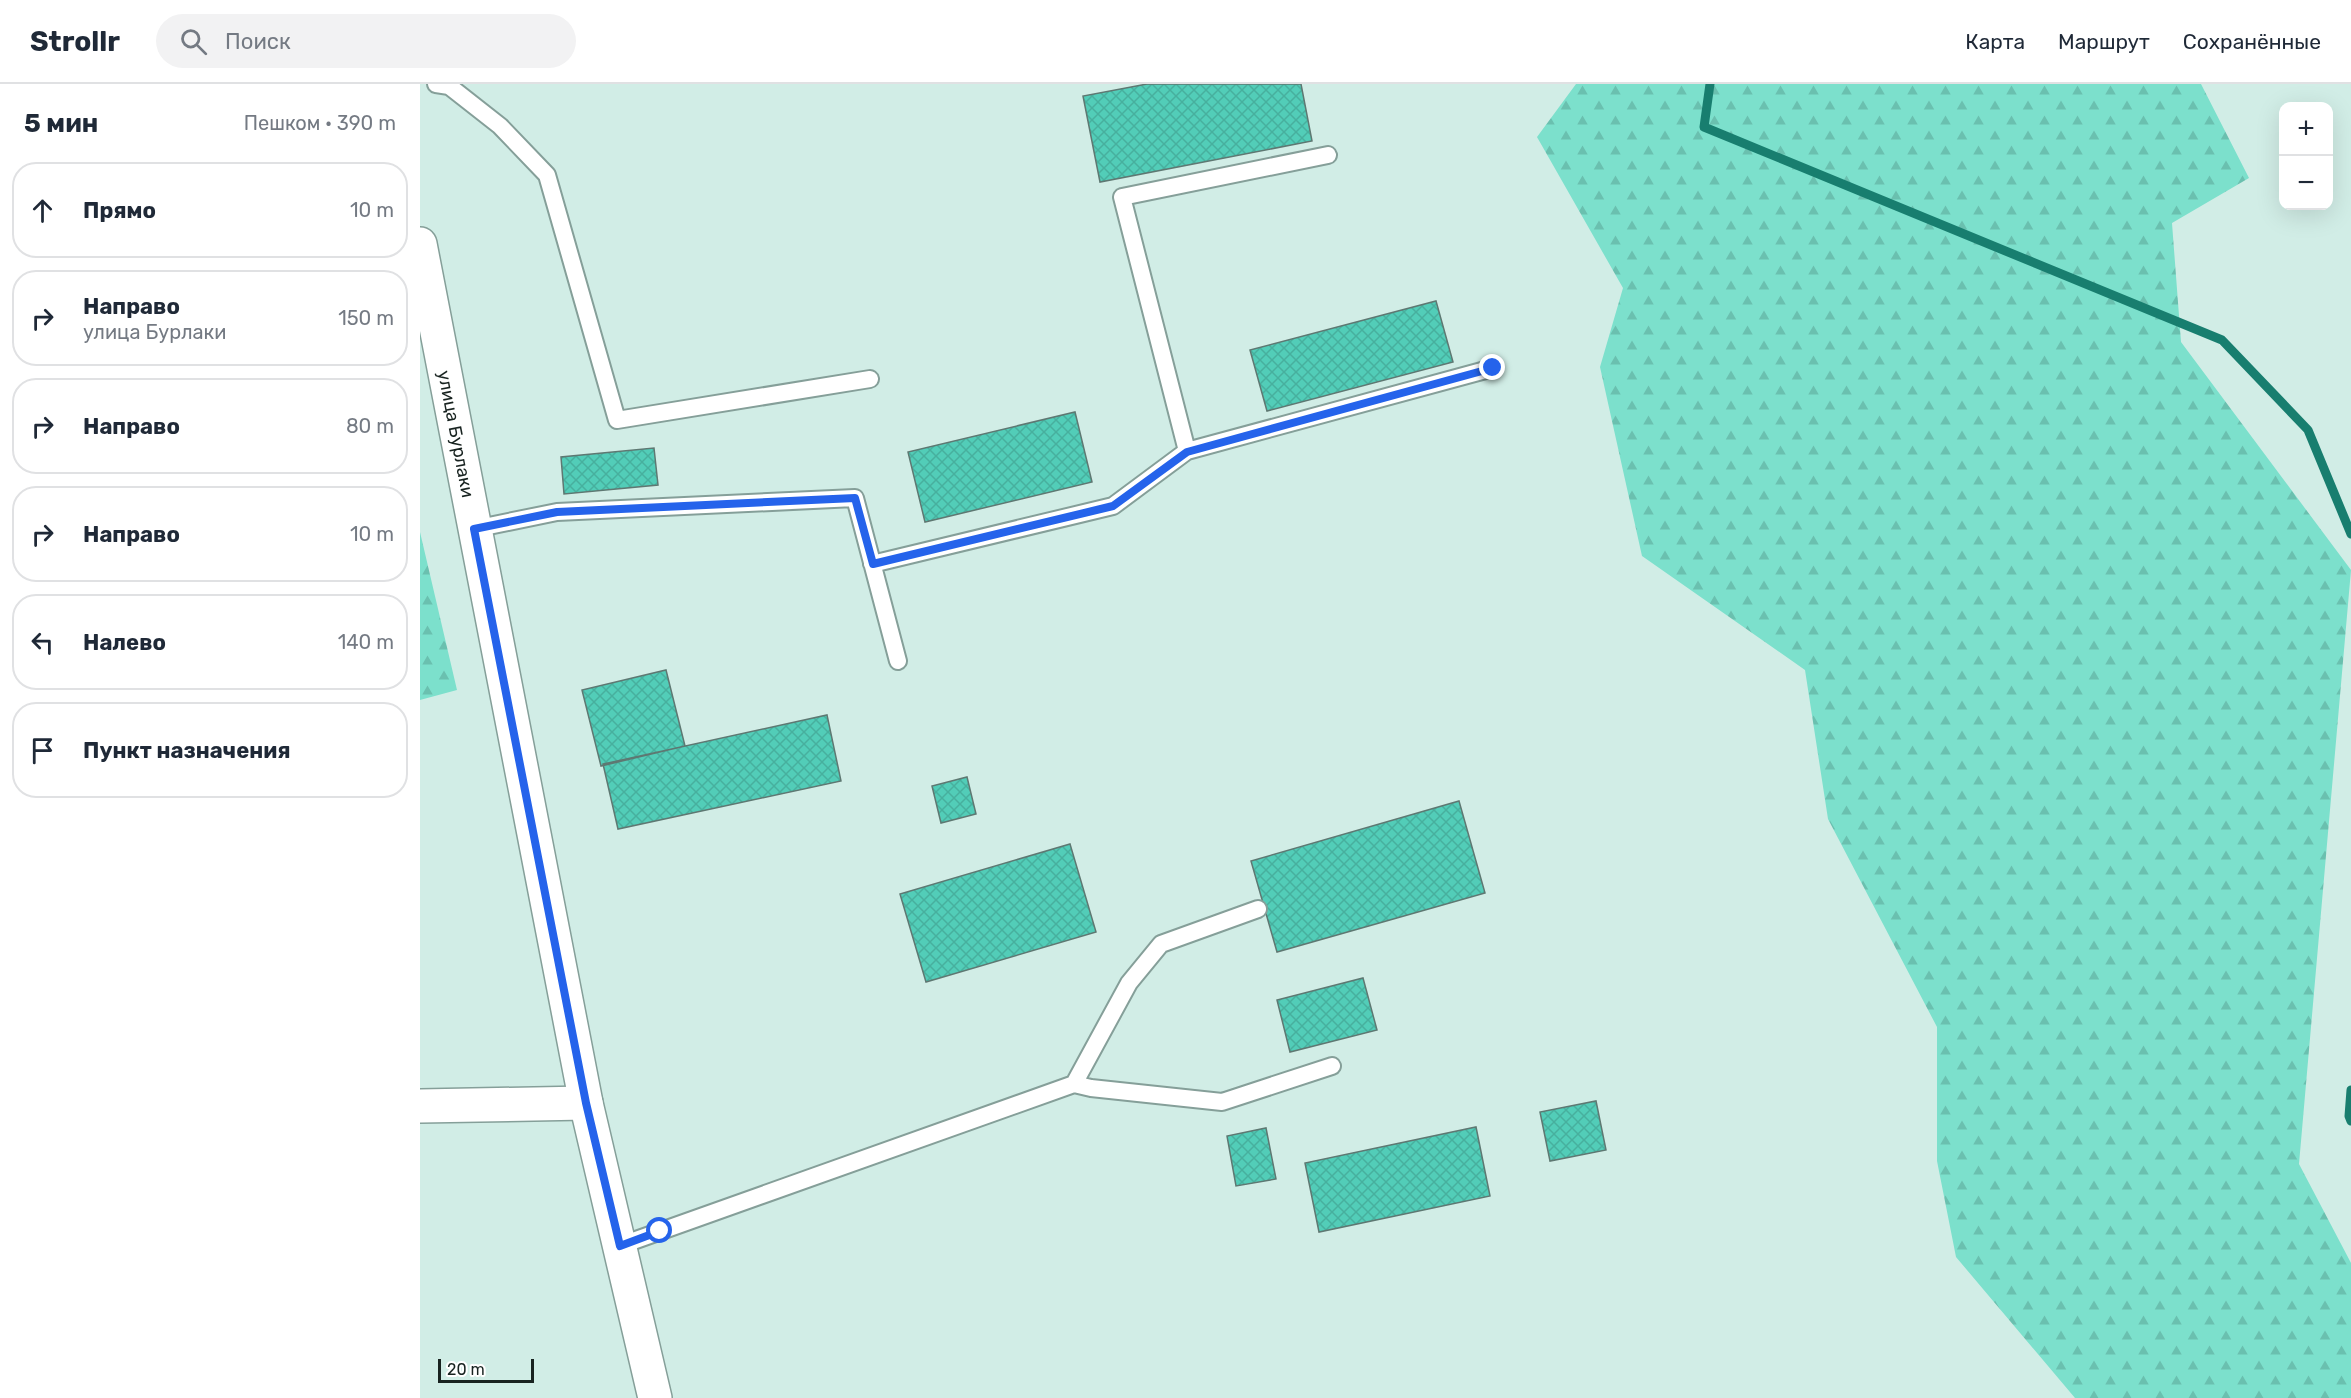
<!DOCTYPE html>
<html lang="ru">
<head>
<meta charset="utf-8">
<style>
  body { margin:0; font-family:Rubik,sans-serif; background:#f2f2f3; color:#1f2937 }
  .controls { position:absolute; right:18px; top:18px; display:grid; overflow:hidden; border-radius:12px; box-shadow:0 6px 24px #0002 }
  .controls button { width:54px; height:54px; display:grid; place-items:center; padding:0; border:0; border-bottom:2px solid #e0e1e3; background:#fff; color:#1f2937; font:30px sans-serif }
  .scale { position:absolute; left:18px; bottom:15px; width:96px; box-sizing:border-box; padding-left:6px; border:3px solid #182320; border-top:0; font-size:16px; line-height:21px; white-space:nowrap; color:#182320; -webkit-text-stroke:4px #fff; paint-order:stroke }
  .stop { position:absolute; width:18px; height:18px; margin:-14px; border:4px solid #2563eb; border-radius:50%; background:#fff }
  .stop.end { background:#2563eb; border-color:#fff; box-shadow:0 2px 6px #0008 }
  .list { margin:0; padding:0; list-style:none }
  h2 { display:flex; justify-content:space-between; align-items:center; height:78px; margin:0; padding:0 24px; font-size:26px }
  h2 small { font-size:20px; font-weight:400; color:#747a83 }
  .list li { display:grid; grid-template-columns:39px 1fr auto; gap:18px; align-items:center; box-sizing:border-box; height:96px; margin:0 12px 12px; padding:0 12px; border:2px solid #e0e1e3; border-radius:24px }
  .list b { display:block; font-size:22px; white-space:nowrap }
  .list p { margin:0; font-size:20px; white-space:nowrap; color:#747a83 }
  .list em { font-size:20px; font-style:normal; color:#747a83 }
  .icon { flex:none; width:33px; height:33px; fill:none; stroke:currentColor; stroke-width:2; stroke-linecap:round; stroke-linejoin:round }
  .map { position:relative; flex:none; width:1931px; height:1314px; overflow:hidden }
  header { display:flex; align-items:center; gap:36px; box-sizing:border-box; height:84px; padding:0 30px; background:#fff; border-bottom:2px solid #e0e1e3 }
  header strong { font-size:28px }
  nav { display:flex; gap:33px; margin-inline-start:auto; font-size:21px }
  .search { width:420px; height:54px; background:#f2f2f3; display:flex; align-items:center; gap:15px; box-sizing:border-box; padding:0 21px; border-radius:33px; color:#747a83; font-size:22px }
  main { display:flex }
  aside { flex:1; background:#fff }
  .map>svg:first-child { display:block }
  .forest { fill:url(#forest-firs) }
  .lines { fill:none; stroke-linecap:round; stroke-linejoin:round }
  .stream { stroke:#187e6f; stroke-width:9 }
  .building { fill:url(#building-cross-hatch); stroke:#5e7872; stroke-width:1.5 }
  .service-casing { stroke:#859f99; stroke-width:20 }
  .minor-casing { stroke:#859f99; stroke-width:36 }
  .tertiary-casing { stroke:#859f99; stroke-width:36 }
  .service { stroke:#fff; stroke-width:16 }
  .minor { stroke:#fff; stroke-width:33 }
  .tertiary { stroke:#fff; stroke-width:33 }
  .route { stroke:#2563eb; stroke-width:8 }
  .labels { text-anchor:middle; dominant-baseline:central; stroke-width:4.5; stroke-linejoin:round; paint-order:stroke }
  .street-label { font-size:18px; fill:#182320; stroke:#fff }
</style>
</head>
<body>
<header>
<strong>Strollr</strong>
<div class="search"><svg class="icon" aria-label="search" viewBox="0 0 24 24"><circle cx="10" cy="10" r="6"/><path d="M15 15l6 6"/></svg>Поиск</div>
<nav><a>Карта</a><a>Маршрут</a><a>Сохранённые</a></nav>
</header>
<main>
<aside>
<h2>5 мин<small>Пешком · 390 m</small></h2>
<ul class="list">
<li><svg class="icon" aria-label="ahead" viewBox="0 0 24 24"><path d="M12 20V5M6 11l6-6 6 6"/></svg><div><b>Прямо</b></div><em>10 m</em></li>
<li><svg class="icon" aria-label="right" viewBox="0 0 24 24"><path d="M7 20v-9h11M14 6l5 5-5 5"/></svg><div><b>Направо</b><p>улица Бурлаки</p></div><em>150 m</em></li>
<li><svg class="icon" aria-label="right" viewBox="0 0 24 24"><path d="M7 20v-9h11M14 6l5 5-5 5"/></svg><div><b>Направо</b></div><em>80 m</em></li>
<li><svg class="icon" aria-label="right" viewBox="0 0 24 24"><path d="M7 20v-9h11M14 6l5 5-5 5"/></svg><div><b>Направо</b></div><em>10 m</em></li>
<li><svg class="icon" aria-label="left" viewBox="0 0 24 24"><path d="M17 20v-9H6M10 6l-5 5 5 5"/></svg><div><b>Налево</b></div><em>140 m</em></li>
<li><svg class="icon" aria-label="arrive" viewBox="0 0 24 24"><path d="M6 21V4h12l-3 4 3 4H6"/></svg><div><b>Пункт назначения</b></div></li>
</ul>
</aside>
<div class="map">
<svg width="1931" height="1314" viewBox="0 0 1931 1314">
  <defs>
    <pattern id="forest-firs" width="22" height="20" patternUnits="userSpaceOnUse" patternTransform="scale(1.5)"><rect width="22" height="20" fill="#7ce0cc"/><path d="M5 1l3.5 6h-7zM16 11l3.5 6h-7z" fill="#6ac0af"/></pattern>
    <pattern id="building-cross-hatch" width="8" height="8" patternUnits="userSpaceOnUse" patternTransform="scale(1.5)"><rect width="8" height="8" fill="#52cdb8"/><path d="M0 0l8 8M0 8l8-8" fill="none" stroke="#47b09e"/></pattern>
  </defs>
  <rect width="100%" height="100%" fill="#d1ede6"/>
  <!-- forest -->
  <path class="forest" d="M 1156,0 L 1781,0 L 1829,94 L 1752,139 L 1761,258 L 1931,486 L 1879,1080 L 1931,1179 L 1931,1314 L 1655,1314 L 1536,1173 L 1517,1077 L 1517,943 L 1408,735 L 1385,586 L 1222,472 L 1180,283 L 1203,204 L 1117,53 Z
    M 0,448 L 37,606 L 0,616 Z"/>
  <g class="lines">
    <!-- stream -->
    <path class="stream" d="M 1290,0 L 1284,43 L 1802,256 L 1888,346 L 1931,450
      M 1931,1006 L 1929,1032 L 1931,1037"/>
  </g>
  <!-- building -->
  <path class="building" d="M 727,0 L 881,0 L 892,57 L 680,98 L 663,12 Z
    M 1016,217 L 1033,278 L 847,327 L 830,266 Z
    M 655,328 L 672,398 L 505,438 L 488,368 Z
    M 234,364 L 238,401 L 144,410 L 141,373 Z
    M 246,586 L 265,662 L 181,682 L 162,606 Z
    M 407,631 L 421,697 L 198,745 L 183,680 Z
    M 547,693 L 556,730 L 521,739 L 512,702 Z
    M 1039,717 L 1065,809 L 857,868 L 831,777 Z
    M 650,760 L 676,848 L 506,898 L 480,810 Z
    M 943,894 L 957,946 L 870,968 L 857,916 Z
    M 1176,1017 L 1186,1066 L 1130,1077 L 1120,1028 Z
    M 1056,1043 L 1070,1112 L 899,1148 L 885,1079 Z
    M 846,1044 L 856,1095 L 816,1102 L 807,1052 Z"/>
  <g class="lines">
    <defs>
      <path id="service" d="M 16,0 L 29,2 L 80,42 L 127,91 L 197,336 L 450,295
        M 767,367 L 702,113 L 908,71
        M 54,445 L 137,428 L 435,414 L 478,577
        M 452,480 L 693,422 L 767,367 L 1073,284
        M 654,1000 L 709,899 L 741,860 L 838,825
        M 199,1162 L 654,1000 L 671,1004 L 802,1018 L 912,982"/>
      <path id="minor" d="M 0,1022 L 166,1019"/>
      <path id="tertiary" d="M 0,160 L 166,1019 L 235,1314"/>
    </defs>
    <!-- service casing -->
    <use href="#service" class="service-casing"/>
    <!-- minor casing -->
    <use href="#minor" class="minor-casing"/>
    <!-- tertiary casing -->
    <use href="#tertiary" class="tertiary-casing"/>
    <!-- service -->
    <use href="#service" class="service"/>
    <!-- minor -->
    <use href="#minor" class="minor"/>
    <!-- tertiary -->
    <use href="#tertiary" class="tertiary"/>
  </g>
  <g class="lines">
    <!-- route -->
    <path class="route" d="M 240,1147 L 200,1162 L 166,1019 L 54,445 L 137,428 L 435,414 L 453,480 L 693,422 L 767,368 L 1073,284"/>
  </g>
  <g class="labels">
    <!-- street labels -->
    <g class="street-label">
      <text transform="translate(36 350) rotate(79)">улица Бурлаки</text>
    </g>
  </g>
</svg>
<div class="controls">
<button>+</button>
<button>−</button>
</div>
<div class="scale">20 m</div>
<div class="stop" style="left:240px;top:1147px"></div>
<div class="stop end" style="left:1073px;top:284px"></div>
</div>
</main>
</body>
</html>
